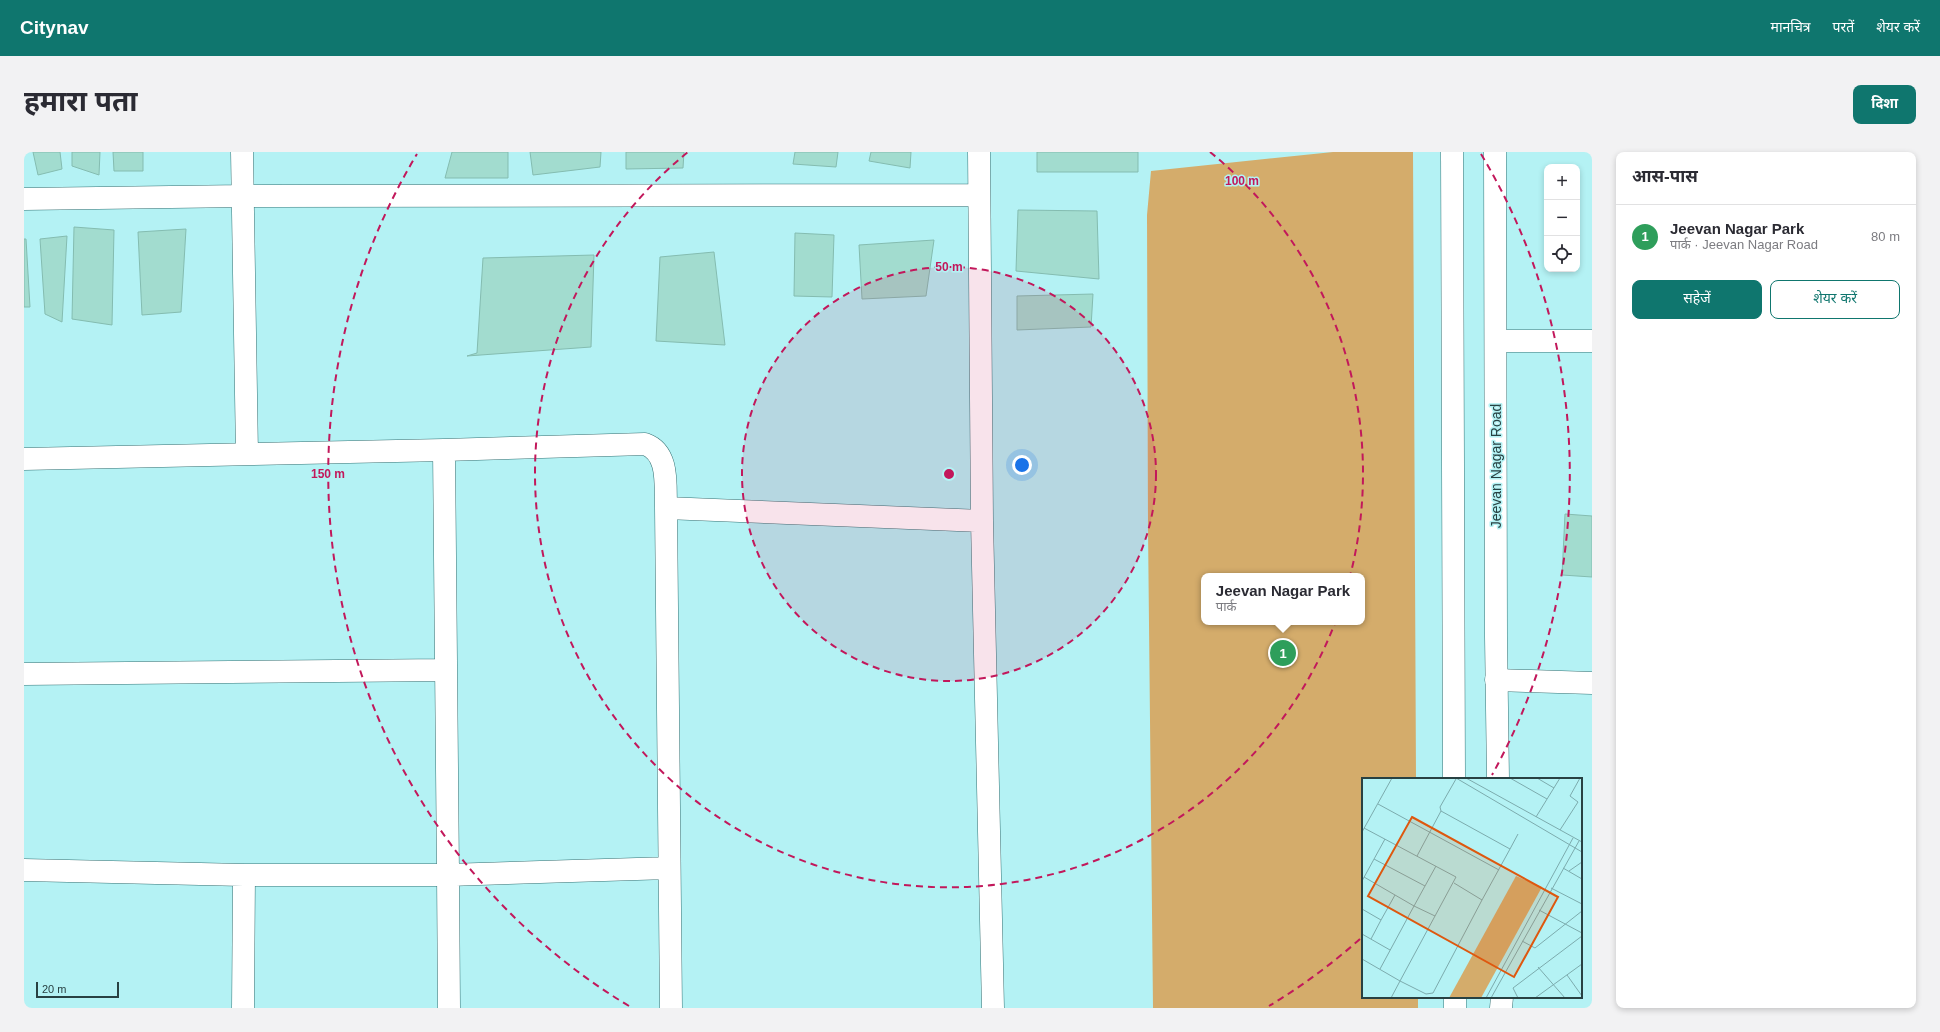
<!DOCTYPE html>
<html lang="hi">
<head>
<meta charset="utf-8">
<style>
  body { margin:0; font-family:Helvetica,"Noto Sans Devanagari",sans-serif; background:#f2f2f3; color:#2b2b33 }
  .controls { position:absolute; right:12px; top:12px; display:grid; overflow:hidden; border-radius:8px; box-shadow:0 2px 6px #0003 }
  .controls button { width:36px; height:36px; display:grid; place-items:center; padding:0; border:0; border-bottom:1px solid #e1e1e2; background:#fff; color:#2b2b33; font:20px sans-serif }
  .scale { position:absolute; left:12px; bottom:10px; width:83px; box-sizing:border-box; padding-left:4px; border:2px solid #284142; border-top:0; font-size:11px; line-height:14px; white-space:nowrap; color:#284142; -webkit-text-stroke:3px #b4f2f4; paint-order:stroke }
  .you { position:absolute; left:998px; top:313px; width:14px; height:14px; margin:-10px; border:3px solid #fff; border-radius:50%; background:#1a73e8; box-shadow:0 0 0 6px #1a73e833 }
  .badge { display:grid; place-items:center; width:26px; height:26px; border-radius:50%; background:#0f766e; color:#fff; font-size:13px; font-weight:700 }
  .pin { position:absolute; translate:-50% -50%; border:2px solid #fff; box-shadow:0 1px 4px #0006 }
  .popup { position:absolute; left:1177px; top:421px; width:164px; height:52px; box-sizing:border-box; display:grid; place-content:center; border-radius:8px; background:#fff; filter:drop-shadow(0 1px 3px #0005); font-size:13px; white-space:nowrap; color:#7c7c81 }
  .popup b { font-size:15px; color:#2b2b33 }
  .popup::after { content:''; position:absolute; left:50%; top:100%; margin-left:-8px; border:8px solid transparent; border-top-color:#fff }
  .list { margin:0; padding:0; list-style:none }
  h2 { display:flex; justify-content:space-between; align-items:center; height:52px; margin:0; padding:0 16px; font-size:17px }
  h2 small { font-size:13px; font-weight:400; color:#7c7c81 }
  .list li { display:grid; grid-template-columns:26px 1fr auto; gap:12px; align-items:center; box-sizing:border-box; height:64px; padding:0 16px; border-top:1px solid #e1e1e2 }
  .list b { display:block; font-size:15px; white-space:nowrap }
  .list p { margin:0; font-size:13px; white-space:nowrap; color:#7c7c81 }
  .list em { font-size:13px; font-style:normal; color:#7c7c81 }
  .actions { display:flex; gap:8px; padding:12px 16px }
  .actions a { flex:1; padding:9px 0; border:1px solid #0f766e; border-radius:8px; text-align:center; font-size:14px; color:#0f766e }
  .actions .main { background:#0f766e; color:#fff }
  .icon { flex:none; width:22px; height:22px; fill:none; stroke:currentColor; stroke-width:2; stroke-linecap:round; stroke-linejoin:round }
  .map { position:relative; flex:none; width:1568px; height:856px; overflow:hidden; border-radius:8px }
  header { display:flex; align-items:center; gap:24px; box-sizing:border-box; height:56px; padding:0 20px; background:#0f766e; color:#fff }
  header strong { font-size:19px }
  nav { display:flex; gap:22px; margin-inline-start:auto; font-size:14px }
  .intro { display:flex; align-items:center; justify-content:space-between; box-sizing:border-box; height:96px; padding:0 24px }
  h1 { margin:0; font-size:28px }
  .button { padding:10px 18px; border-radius:8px; background:#0f766e; color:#fff; font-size:14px; font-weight:700 }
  main { display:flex; gap:24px; padding:0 24px }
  aside { flex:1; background:#fff; border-radius:8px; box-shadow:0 2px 6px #0003 }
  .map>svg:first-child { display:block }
  .green { fill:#d4ac6b; fill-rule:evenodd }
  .building { fill:#a2dccf; stroke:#84bcb0 }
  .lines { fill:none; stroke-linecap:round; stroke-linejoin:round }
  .minor-casing { stroke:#377274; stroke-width:23 }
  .tertiary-casing { stroke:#377274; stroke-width:23 }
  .minor { stroke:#fff; stroke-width:22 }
  .tertiary { stroke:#fff; stroke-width:22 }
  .ring { fill:none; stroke:#c2185b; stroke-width:2; stroke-dasharray:7 5 }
  .labels { text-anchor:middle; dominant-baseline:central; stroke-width:3; stroke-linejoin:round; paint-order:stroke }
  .street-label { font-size:14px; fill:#284142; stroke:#b4f2f4 }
  .inset-road { fill:none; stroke:#7cabad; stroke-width:1 }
  .view { fill:#de580f; fill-opacity:0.15; stroke:#de580f; stroke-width:2 }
  .inset-edge { fill:none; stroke:#284142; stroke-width:2 }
  .centre { fill:#c2185b; stroke:#b4f2f4; stroke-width:2 }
  .ring-label { font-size:12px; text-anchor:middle; font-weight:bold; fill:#c2185b; stroke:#b4f2f4; stroke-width:3; stroke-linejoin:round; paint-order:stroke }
</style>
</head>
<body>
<header>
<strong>Citynav</strong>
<nav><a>मानचित्र</a><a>परतें</a><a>शेयर करें</a></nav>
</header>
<div class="intro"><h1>हमारा पता</h1><a class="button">दिशा</a></div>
<main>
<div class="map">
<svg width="1568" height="856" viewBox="0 0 1568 856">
  <rect width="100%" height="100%" fill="#b4f2f4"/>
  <!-- green -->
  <path class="green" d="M 1309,0 L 1389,0 L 1392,627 L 1339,627 L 1339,845 L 1394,845 L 1394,856 L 1129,856 L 1124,376 L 1123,63 L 1127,19 ZM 1180,424 L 1338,424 L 1338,470 L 1180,470 Z"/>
  <!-- building -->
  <path class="building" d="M 9,0 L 36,0 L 38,17 L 14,23 Z
    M 48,0 L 76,0 L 75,23 L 48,14 Z
    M 89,0 L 119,0 L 119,19 L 90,19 Z
    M 428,0 L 484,0 L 484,26 L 421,26 Z
    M 506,0 L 577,0 L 576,15 L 509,23 Z
    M 602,0 L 660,0 L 659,16 L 602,17 Z
    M 771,0 L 814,0 L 812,15 L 769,12 Z
    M 847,0 L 887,0 L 886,16 L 845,9 Z
    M 1013,0 L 1114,0 L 1114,20 L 1013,20 Z
    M 994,58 L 1073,59 L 1075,127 L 992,119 Z
    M 50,75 L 90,78 L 88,173 L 48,167 Z
    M 162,77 L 157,160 L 118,163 L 114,80 Z
    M 771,81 L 810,83 L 808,145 L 770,144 Z
    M 43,84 L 38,170 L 21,162 L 16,87 Z
    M 0,87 L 2,87 L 6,155 L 0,155 Z
    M 910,88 L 902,144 L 838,147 L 835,93 Z
    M 690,100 L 701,193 L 632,189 L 636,105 Z
    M 570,103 L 567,195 L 443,204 L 453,201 L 459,106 Z
    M 1069,142 L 1067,175 L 993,178 L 993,144 Z
    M 1541,362 L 1568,364 L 1568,425 L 1538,423 Z"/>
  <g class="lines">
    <defs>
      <path id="minor" d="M 218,0 L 223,302
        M 955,0 L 958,369
        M 0,47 L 220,44 L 955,43
        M 1473,189 L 1568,189
        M 0,307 L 420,298 L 621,292 C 646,301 641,334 642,356 L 647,856
        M 642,356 L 958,369 L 969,856
        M 0,522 L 422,518
        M 1472,528 L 1568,531
        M 0,718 L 220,723
        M 219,856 L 220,723 L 424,723 L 420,298
        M 425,856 L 424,723 L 645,716"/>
      <path id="tertiary" d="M 1428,0 L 1430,627
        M 1471,0 L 1472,485 L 1474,627
        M 1431,845 L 1431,856
        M 1477,856 L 1478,845"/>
    </defs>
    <!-- minor casing -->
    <use href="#minor" class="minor-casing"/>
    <!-- tertiary casing -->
    <use href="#tertiary" class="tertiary-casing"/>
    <!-- minor -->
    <use href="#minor" class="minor"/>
    <!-- tertiary -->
    <use href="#tertiary" class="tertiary"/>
  </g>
  <!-- distance rings -->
  <circle cx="925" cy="322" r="207" fill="#c2185b" fill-opacity=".12"/>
  <g class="ring">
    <circle cx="925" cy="322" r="207"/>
    <path d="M1186 0A414 414 0 1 1 664 0"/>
    <path d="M1336 787A621 621 0 0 1 1245 854M605 854A621 621 0 0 1 393 2M1457 2A621 621 0 0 1 1468 623"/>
  </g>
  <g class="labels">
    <!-- street labels -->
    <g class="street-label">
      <text transform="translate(1472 314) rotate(-90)">Jeevan Nagar Road</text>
    </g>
  </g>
  <!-- overview -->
  <g transform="translate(1338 626)">
    <rect width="220" height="220" fill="#b4f2f4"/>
    <path d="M 154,98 L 180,109 L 119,220 L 87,220 Z" fill="#d4ac6b"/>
    <path class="inset-road" d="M 94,0 L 220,74M 104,0 L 220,64M 148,0 L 185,21M 175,0 L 192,10M 94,1 L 78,29 L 79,33 L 148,71 L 156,56M 16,26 L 137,92M 174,39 L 198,0M 198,52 L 216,24 L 208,18 L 218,0M 0,54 L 30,0M 55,78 L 79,33M 12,81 L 63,108M 201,90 L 220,101M 207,93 L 220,84M 2,99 L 33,117M 0,103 L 23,61M 189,110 L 220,126M 120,122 L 148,71M 0,131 L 19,142 L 33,117 L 52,128 L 74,88M 177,132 L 220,155M 0,156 L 28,172M 9,161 L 19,142M 160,163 L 173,170 L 220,133M 0,181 L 38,203 L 94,99 L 2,50M 176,189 L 203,220M 18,191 L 52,128 L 73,138M 205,197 L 220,218M 29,220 L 38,203 L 64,216 L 71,215 L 120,122 L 92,105M 124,220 L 211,60M 129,220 L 217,63M 156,220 L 151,210 L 220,158M 173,220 L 220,186"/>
    <path class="view" d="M 50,39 L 196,119 L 152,199 L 6,118 Z"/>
    <rect width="220" height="220" class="inset-edge"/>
  </g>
  <circle cx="925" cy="322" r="6" class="centre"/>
  <g class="ring-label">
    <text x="1218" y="33">100 m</text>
    <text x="925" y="119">50 m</text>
    <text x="304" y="326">150 m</text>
  </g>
</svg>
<div class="controls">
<button>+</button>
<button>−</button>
<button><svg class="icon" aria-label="locate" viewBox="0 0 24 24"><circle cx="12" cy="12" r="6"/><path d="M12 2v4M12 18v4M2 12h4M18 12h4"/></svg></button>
</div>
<div class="scale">20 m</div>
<div class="you"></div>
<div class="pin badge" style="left:1259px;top:501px;background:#2e9e5b">1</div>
<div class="popup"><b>Jeevan Nagar Park</b>पार्क</div>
</div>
<aside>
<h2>आस-पास<small></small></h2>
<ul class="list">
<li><span class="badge" style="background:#2e9e5b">1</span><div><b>Jeevan Nagar Park</b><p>पार्क · Jeevan Nagar Road</p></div><em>80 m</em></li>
</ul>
<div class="actions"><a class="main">सहेजें</a><a>शेयर करें</a></div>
</aside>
</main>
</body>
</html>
